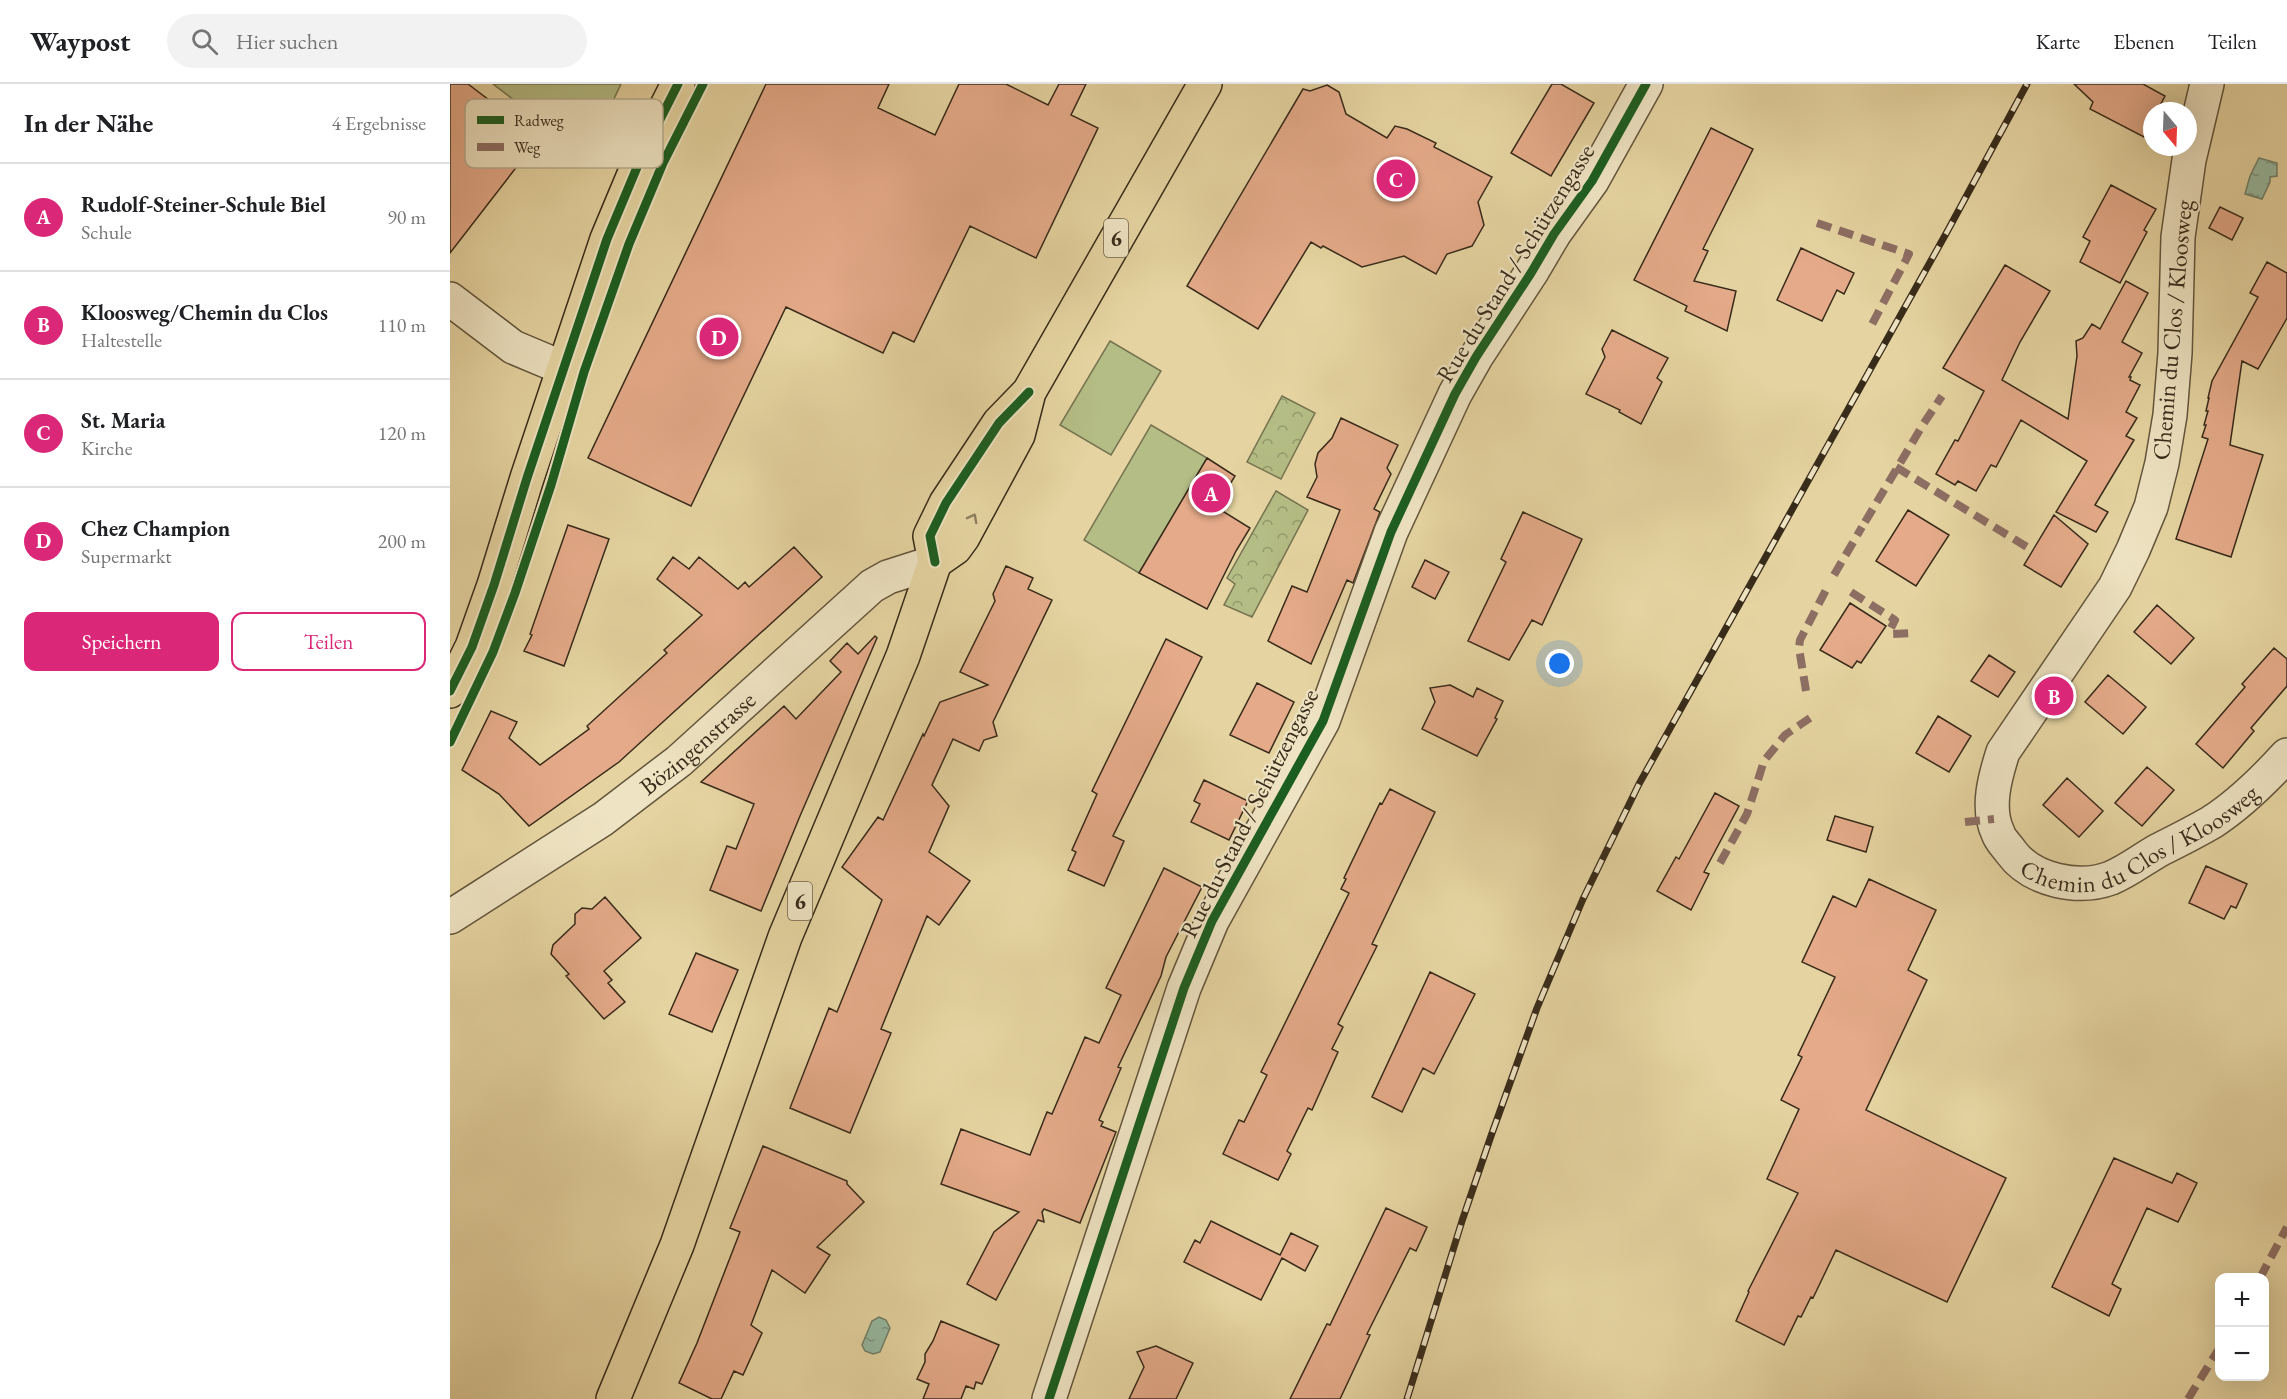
<!DOCTYPE html>
<html lang="de">
<head>
<meta charset="utf-8">
<style>
  body { margin:0; font-family:"EB Garamond",serif; background:#f2f2f2; color:#202124 }
  .controls { position:absolute; right:18px; bottom:18px; display:grid; overflow:hidden; border-radius:12px; box-shadow:0 6px 24px #0002 }
  .controls button { width:54px; height:54px; display:grid; place-items:center; padding:0; border:0; border-bottom:2px solid #e0e0e0; background:#fff; color:#202124; font:30px sans-serif }
  .compass { position:absolute; left:1693px; top:18px; width:54px; height:54px; border-radius:50%; background:#fff; box-shadow:0 6px 24px #0002; rotate:161deg }
  .you { position:absolute; left:1110px; top:580px; width:21px; height:21px; margin:-15px; border:4px solid #fff; border-radius:50%; background:#1a73e8; box-shadow:0 0 0 9px #1a73e833 }
  .badge { display:grid; place-items:center; width:39px; height:39px; border-radius:50%; background:#db2777; color:#fff; font-size:20px; font-weight:700 }
  .pin { position:absolute; translate:-50% -50%; border:3px solid #fff; box-shadow:0 2px 6px #0006 }
  .list { margin:0; padding:0; list-style:none }
  h2 { display:flex; justify-content:space-between; align-items:center; height:78px; margin:0; padding:0 24px; font-size:26px }
  h2 small { font-size:20px; font-weight:400; color:#757577 }
  .list li { display:grid; grid-template-columns:39px 1fr auto; gap:18px; align-items:center; box-sizing:border-box; height:108px; padding:0 24px; border-top:2px solid #e0e0e0 }
  .list b { display:block; font-size:22px; white-space:nowrap }
  .list p { margin:0; font-size:20px; white-space:nowrap; color:#757577 }
  .list em { font-size:20px; font-style:normal; color:#757577 }
  .actions { display:flex; gap:12px; padding:18px 24px }
  .actions a { flex:1; padding:14px 0; border:2px solid #db2777; border-radius:12px; text-align:center; font-size:21px; color:#db2777 }
  .actions .main { background:#db2777; color:#fff }
  .icon { flex:none; width:33px; height:33px; fill:none; stroke:currentColor; stroke-width:2; stroke-linecap:round; stroke-linejoin:round }
  .map { position:relative; flex:none; width:1837px; height:1315px; overflow:hidden }
  header { display:flex; align-items:center; gap:36px; box-sizing:border-box; height:84px; padding:0 30px; background:#fff; border-bottom:2px solid #e0e0e0 }
  header strong { font-size:28px }
  nav { display:flex; gap:33px; margin-inline-start:auto; font-size:21px }
  .search { width:420px; height:54px; background:#f2f2f2; display:flex; align-items:center; gap:15px; box-sizing:border-box; padding:0 21px; border-radius:33px; color:#757577; font-size:22px }
  main { display:flex }
  aside { flex:1; background:#fff }
  .map>svg:first-child { display:block }
  .grass { fill:#b4bd85; stroke:#767450; stroke-width:1.5 }
  .forest { fill:url(#forest-crowns); stroke:#767450; stroke-width:1.5 }
  .water { fill:url(#water-ripples); stroke:#71806a; stroke-width:1.5 }
  .building { fill:#e4aa89; stroke:#382b1a; stroke-width:1.5 }
  .lines { fill:none; stroke-linecap:round; stroke-linejoin:round }
  .minor-casing { stroke:#63553c; stroke-width:36 }
  .primary-casing { stroke:#382b1a; stroke-width:36 }
  .minor { stroke:#eee3c2; stroke-width:33 }
  .primary { stroke:#e5d4a1; stroke-width:33 }
  .rail-casing { stroke:#382b1a; stroke-width:7 }
  .rail { stroke:#eee3c2; stroke-width:4.5; stroke-dasharray:14; stroke-linecap:butt }
  .quiet { stroke:#8d6e63; stroke-width:8; stroke-dasharray:15 8; stroke-linecap:butt }
  .cycleway-casing { stroke:#eee3c2; stroke-width:13 }
  .cycleway { stroke:#1b5e20; stroke-width:9 }
  .oneway { stroke:#8e805e }
  .labels { text-anchor:middle; dominant-baseline:central; stroke-width:4.5; stroke-linejoin:round; paint-order:stroke }
  .shield { fill:#eee3c2; stroke:#6f624c; stroke-width:1.5 }
  .shield-label { font-size:22px; font-weight:bold; fill:#382b1a }
  .street-label { font-size:24px; fill:#382b1a; stroke:#eee3c2 }
  .key { fill:#eee3c2; stroke:#b7ac90; stroke-width:1.5 }
  .key-label { font-size:16px; fill:#382b1a }
</style>
</head>
<body>
<header>
<strong>Waypost</strong>
<div class="search"><svg class="icon" aria-label="search" viewBox="0 0 24 24"><circle cx="10" cy="10" r="6"/><path d="M15 15l6 6"/></svg>Hier suchen</div>
<nav><a>Karte</a><a>Ebenen</a><a>Teilen</a></nav>
</header>
<main>
<aside>
<h2>In der Nähe<small>4 Ergebnisse</small></h2>
<ul class="list">
<li><span class="badge">A</span><div><b>Rudolf-Steiner-Schule Biel</b><p>Schule</p></div><em>90 m</em></li>
<li><span class="badge">B</span><div><b>Kloosweg/Chemin du Clos</b><p>Haltestelle</p></div><em>110 m</em></li>
<li><span class="badge">C</span><div><b>St. Maria</b><p>Kirche</p></div><em>120 m</em></li>
<li><span class="badge">D</span><div><b>Chez Champion</b><p>Supermarkt</p></div><em>200 m</em></li>
</ul>
<div class="actions"><a class="main">Speichern</a><a>Teilen</a></div>
</aside>
<div class="map">
<svg width="1837" height="1315" viewBox="0 0 1837 1315">
  <defs>
    <pattern id="forest-crowns" width="20" height="18" patternUnits="userSpaceOnUse" patternTransform="scale(1.5)"><rect width="20" height="18" fill="#b4bd85"/><path d="M2 6a3 3 0 1 1 6 0M12 15a3 3 0 1 1 6 0" fill="none" stroke="#939a6c"/></pattern>
    <pattern id="water-ripples" width="26" height="14" patternUnits="userSpaceOnUse" patternTransform="scale(1.5)"><rect width="26" height="14" fill="#97b9a0"/><path d="M2 4q2-2 4 0t4 0M15 11q2-2 4 0t4 0" fill="none" stroke="#7c9782"/></pattern>
  </defs>
  <rect width="100%" height="100%" fill="#e5d4a1"/>
  <filter id="stains"><feTurbulence type="fractalNoise" baseFrequency=".00333" numOctaves="4"/><feColorMatrix values="0 0 0 0 .2 0 0 0 0 .09 0 0 0 0 .02 0 0 0 .5 -.17"/></filter>
  <radialGradient id="worn" r=".72"><stop offset=".6" stop-color="#630" stop-opacity="0"/><stop offset="1" stop-color="#630" stop-opacity=".3"/></radialGradient>
  <!-- grass -->
  <path class="grass" d="M 43,0 L 171,0 L 140,65 L 119,58 Z
    M 660,257 L 711,287 L 661,371 L 610,341 Z
    M 701,341 L 757,374 L 689,489 L 634,456 Z"/>
  <!-- forest -->
  <path class="forest" d="M 832,312 L 865,329 L 831,395 L 797,378 Z
    M 826,407 L 858,426 L 802,533 L 774,521 L 785,500 L 777,494 Z"/>
  <!-- water -->
  <path class="water" d="M 1809,74 L 1827,79 L 1827,92 L 1820,93 L 1820,98 L 1812,115 L 1795,110 L 1800,92 Z
    M 429,1233 L 436,1236 L 440,1244 L 430,1268 L 423,1270 L 415,1267 L 412,1261 L 422,1237 Z"/>
  <!-- building -->
  <path class="building" d="M 0,0 L 18,0 L 89,54 L 0,169 Z
    M 316,0 L 439,0 L 428,24 L 485,51 L 509,0 L 556,0 L 598,21 L 609,0 L 636,0 L 621,31 L 648,44 L 586,174 L 520,142 L 464,258 L 443,248 L 433,269 L 336,223 L 241,422 L 138,374 Z
    M 1102,0 L 1111,0 L 1144,19 L 1101,92 L 1061,69 Z
    M 1624,0 L 1693,0 L 1715,12 L 1707,27 L 1702,27 L 1702,37 L 1694,53 L 1640,25 L 1643,18 Z
    M 877,1 L 889,8 L 896,30 L 937,54 L 945,42 L 957,45 L 986,59 L 984,63 L 1042,93 L 1028,118 L 1034,141 L 1022,162 L 997,170 L 986,190 L 954,172 L 912,183 L 873,162 L 871,164 L 861,158 L 808,245 L 737,202 L 853,5 L 860,7 Z
    M 1261,44 L 1303,65 L 1253,165 L 1258,167 L 1244,197 L 1286,207 L 1277,247 L 1235,227 L 1237,222 L 1184,196 Z
    M 1661,101 L 1706,125 L 1694,146 L 1697,148 L 1670,199 L 1630,178 L 1640,157 L 1633,153 Z
    M 1770,123 L 1793,134 L 1782,156 L 1759,144 Z
    M 1351,164 L 1404,189 L 1394,210 L 1387,206 L 1372,237 L 1327,216 Z
    M 1817,178 L 1837,189 L 1837,234 L 1808,285 L 1792,277 L 1780,361 L 1813,371 L 1781,473 L 1726,455 L 1758,355 L 1752,353 L 1756,341 L 1754,341 L 1758,327 L 1756,327 L 1759,314 L 1758,314 L 1762,297 L 1808,213 L 1800,209 Z
    M 1555,181 L 1600,207 L 1570,258 L 1552,296 L 1618,335 L 1627,272 L 1626,257 L 1633,254 L 1642,240 L 1650,245 L 1676,197 L 1698,209 L 1672,258 L 1692,269 L 1679,293 L 1681,293 L 1680,296 L 1690,301 L 1676,328 L 1687,334 L 1676,352 L 1684,356 L 1645,421 L 1658,428 L 1646,448 L 1606,428 L 1637,377 L 1571,336 L 1546,383 L 1541,381 L 1526,407 L 1508,397 L 1505,401 L 1486,390 L 1505,356 L 1508,357 L 1534,307 L 1493,284 Z
    M 1162,246 L 1218,274 L 1207,294 L 1212,298 L 1191,340 L 1169,328 L 1170,326 L 1136,310 L 1155,273 L 1152,265 Z
    M 891,334 L 948,361 L 937,384 L 941,390 L 924,425 L 930,428 L 903,499 L 897,496 L 861,580 L 818,557 L 842,502 L 857,508 L 890,426 L 857,413 L 867,393 L 865,380 L 868,369 L 882,354 Z
    M 757,374 L 785,392 L 766,423 L 800,444 L 786,467 L 757,525 L 689,489 Z
    M 1458,426 L 1499,451 L 1466,502 L 1426,477 Z
    M 1073,428 L 1132,455 L 1092,541 L 1082,536 L 1059,576 L 1018,557 L 1056,478 L 1051,475 Z
    M 1604,431 L 1638,460 L 1611,503 L 1574,481 Z
    M 118,441 L 159,455 L 114,582 L 74,567 L 82,551 L 80,550 Z
    M 344,463 L 372,493 L 169,678 L 79,742 L 49,710 L 12,686 L 41,627 L 67,638 L 59,654 L 90,681 L 139,645 L 137,642 L 217,569 L 214,566 L 252,531 L 207,495 L 223,473 L 239,485 L 249,473 L 288,505 L 295,498 L 299,503 Z
    M 975,476 L 999,488 L 985,515 L 962,503 Z
    M 556,482 L 583,494 L 578,505 L 602,516 L 543,638 L 547,652 L 534,656 L 529,667 L 503,655 L 482,701 L 499,722 L 479,768 L 520,797 L 489,841 L 477,832 L 431,945 L 441,949 L 400,1049 L 340,1024 L 379,924 L 387,928 L 432,816 L 392,783 L 428,733 L 433,736 L 473,650 L 474,652 L 490,618 L 538,601 L 510,588 L 545,517 L 543,510 Z
    M 1400,519 L 1436,542 L 1411,579 L 1407,577 L 1402,584 L 1370,566 Z
    M 1707,521 L 1744,554 L 1721,580 L 1684,548 Z
    M 425,552 L 427,554 L 350,732 L 311,827 L 260,806 L 277,762 L 286,765 L 304,720 L 251,698 L 334,622 L 346,635 L 391,588 L 380,577 L 397,559 L 408,570 Z
    M 716,555 L 752,573 L 663,752 L 674,757 L 654,802 L 618,786 L 626,768 L 622,766 L 647,710 L 642,707 Z
    M 1824,564 L 1837,575 L 1837,602 L 1801,644 L 1804,647 L 1773,684 L 1746,660 L 1795,603 L 1792,600 Z
    M 1539,571 L 1565,588 L 1548,613 L 1521,597 Z
    M 1658,591 L 1696,623 L 1673,650 L 1635,618 Z
    M 807,599 L 844,618 L 819,669 L 780,651 Z
    M 1000,601 L 1023,613 L 1027,604 L 1053,617 L 1045,634 L 1047,635 L 1027,672 L 972,645 L 985,618 L 980,604 Z
    M 1488,632 L 1521,652 L 1499,688 L 1466,669 Z
    M 1697,683 L 1724,706 L 1692,742 L 1665,719 Z
    M 1617,694 L 1653,727 L 1629,753 L 1593,721 Z
    M 754,696 L 798,717 L 779,756 L 741,738 L 750,720 L 744,717 Z
    M 940,705 L 985,728 L 922,860 L 927,862 L 888,940 L 893,943 L 882,965 L 888,968 L 862,1026 L 858,1024 L 837,1067 L 841,1070 L 828,1096 L 773,1070 L 789,1036 L 794,1038 L 817,991 L 811,988 L 899,809 L 891,805 L 896,795 L 894,794 L 930,719 L 932,720 Z
    M 1265,709 L 1289,722 L 1254,788 L 1259,790 L 1241,826 L 1207,807 L 1226,773 L 1229,775 Z
    M 1385,732 L 1423,743 L 1416,768 L 1377,756 Z
    M 1756,782 L 1797,800 L 1786,824 L 1781,822 L 1774,835 L 1739,819 Z
    M 714,784 L 752,803 L 716,873 L 711,892 L 668,983 L 671,984 L 649,1036 L 653,1038 L 651,1042 L 666,1048 L 630,1139 L 594,1125 L 592,1128 L 594,1138 L 588,1136 L 546,1216 L 517,1200 L 544,1148 L 569,1128 L 491,1100 L 511,1045 L 580,1071 L 597,1028 L 602,1030 L 635,953 L 649,959 L 671,911 L 656,904 Z
    M 1419,795 L 1486,826 L 1458,886 L 1477,896 L 1416,1026 L 1556,1094 L 1497,1218 L 1386,1166 L 1363,1214 L 1361,1213 L 1351,1233 L 1348,1232 L 1334,1261 L 1286,1237 L 1299,1208 L 1298,1207 L 1348,1109 L 1317,1095 L 1349,1025 L 1331,1016 L 1352,973 L 1348,971 L 1385,893 L 1352,878 L 1383,812 L 1406,823 Z
    M 155,813 L 191,854 L 154,887 L 162,896 L 158,899 L 175,918 L 154,935 L 116,892 L 119,890 L 101,870 L 103,861 L 125,840 L 125,830 L 132,824 L 142,825 Z
    M 246,869 L 288,886 L 262,948 L 219,930 Z
    M 980,888 L 1025,910 L 984,990 L 973,984 L 952,1028 L 922,1013 Z
    M 313,1062 L 397,1097 L 397,1100 L 414,1118 L 367,1163 L 380,1171 L 355,1209 L 322,1186 L 301,1241 L 312,1249 L 293,1291 L 284,1287 L 271,1315 L 262,1315 L 229,1299 L 247,1259 L 290,1148 L 280,1144 Z
    M 1664,1074 L 1722,1099 L 1727,1089 L 1747,1099 L 1728,1138 L 1697,1124 L 1662,1200 L 1671,1205 L 1659,1232 L 1602,1203 Z
    M 936,1124 L 977,1143 L 966,1167 L 960,1164 L 917,1250 L 920,1251 L 890,1315 L 840,1315 L 877,1240 L 880,1241 Z
    M 761,1137 L 830,1171 L 841,1149 L 868,1162 L 855,1187 L 832,1174 L 811,1216 L 734,1178 L 745,1156 L 750,1159 Z
    M 491,1237 L 549,1261 L 532,1300 L 526,1298 L 524,1305 L 516,1302 L 511,1315 L 473,1315 L 479,1300 L 467,1295 L 475,1278 L 475,1270 L 483,1257 Z
    M 706,1262 L 743,1279 L 726,1315 L 679,1315 L 694,1283 L 687,1268 Z"/>
  <g class="lines">
    <defs>
      <g id="minor">
        <path id="s1" d="M 1757,0 L 1739,76 L 1728,153 L 1725,269 L 1720,331 L 1712,379 L 1701,423 L 1683,466 L 1665,503 L 1553,668 C 1545,693 1536,724 1548,749 C 1550,756 1557,762 1561,768 C 1582,797 1629,806 1661,794 C 1678,787 1693,775 1709,766 C 1727,757 1745,748 1762,738 C 1790,720 1815,695 1837,671"/>
        <path d="M 0,215 L 63,263 L 113,284"/>
        <path id="s2" d="M 0,833 L 153,735 L 229,677 L 422,502 L 438,493 L 485,478"/>
        <path d="M 599,1315 L 734,904 L 762,837 L 873,637 L 941,448 L 1005,310 L 1026,273 L 1081,189 L 1104,150 L 1142,97 L 1196,0"/>
      </g>
      <path id="primary" d="M 485,478 L 505,464 L 513,453 L 568,351 L 579,308 L 755,0
        M 0,607 L 22,563 L 44,501 L 77,394 L 157,155 L 193,69 L 228,0
        M 163,1315 L 227,1161 L 335,853 L 453,572 L 485,478 L 480,452 L 496,419 L 549,339 L 579,308"/>
    </defs>
    <!-- minor casing -->
    <use href="#minor" class="minor-casing"/>
    <!-- primary casing -->
    <use href="#primary" class="primary-casing"/>
    <!-- minor -->
    <use href="#minor" class="minor"/>
    <!-- primary -->
    <use href="#primary" class="primary"/>
    <defs>
      <path id="rail" d="M 957,1315 L 1012,1137 L 1041,1052 L 1087,924 L 1133,815 L 1189,700 L 1498,146 L 1577,0"/>
    </defs>
    <!-- rail casing -->
    <use href="#rail" class="rail-casing"/>
    <!-- rail -->
    <use href="#rail" class="rail"/>
    <!-- quiet -->
    <path class="quiet" d="M 1367,139 L 1459,170 L 1419,246
      M 1474,339 L 1492,312
      M 1446,383 L 1577,463
      M 1415,438 L 1471,344
      M 1384,491 L 1412,443
      M 1401,508 L 1445,536 L 1440,546 L 1442,550 L 1461,549
      M 1356,607 L 1349,564 L 1350,556 L 1378,502
      M 1515,738 L 1544,735
      M 1270,779 L 1297,730 L 1314,677 L 1335,651 L 1360,634
      M 1810,1194 L 1837,1143
      M 1738,1315 L 1770,1263"/>
    <defs>
      <path id="cycleway" d="M 485,478 L 480,452 L 496,419 L 549,339 L 579,308
        M 0,607 L 22,563 L 44,501 L 77,394 L 157,155 L 193,69 L 228,0
        M 0,658 L 43,568 L 65,509 L 101,401 L 134,288 L 179,160 L 213,79 L 253,0
        M 599,1315 L 734,904 L 762,837 L 873,637 L 941,448 L 1005,310 L 1026,273 L 1081,189 L 1104,150 L 1142,97 L 1196,0"/>
    </defs>
    <!-- cycleway casing -->
    <use href="#cycleway" class="cycleway-casing"/>
    <!-- cycleway -->
    <use href="#cycleway" class="cycleway"/>
  </g>
  <!-- one-way arrows -->
  <defs><path id="oneway-chevron" d="M-2-3.5L2.5 0L-2 3.5" fill="none" stroke-width="1.6" stroke-linecap="round" stroke-linejoin="round" transform="scale(1.5)"/></defs>
  <use class="oneway" href="#oneway-chevron" transform="translate(523 434) rotate(-62)"/>
  <g class="labels">
    <!-- shield labels -->
    <g class="shield">
      <rect x="654" y="135" width="24" height="38" rx="4.5"/>
      <rect x="338" y="798" width="24" height="38" rx="4.5"/>
    </g>
    <g class="shield-label">
      <text x="666" y="154">6</text>
      <text x="350" y="817">6</text>
    </g>
    <!-- street labels -->
    <g class="street-label">
      <text transform="translate(1065 179) rotate(-58)">Rue du Stand / Schützengasse</text>
      <text transform="translate(1722 246) rotate(-85)">Chemin du Clos / Kloosweg</text>
      <text stroke="none"><textPath href="#s2" startOffset="303">Bözingenstrasse</textPath></text>
      <text transform="translate(799 729) rotate(-63)">Rue du Stand / Schützengasse</text>
      <text stroke="none"><textPath href="#s1" startOffset="970">Chemin du Clos / Kloosweg</textPath></text>
    </g>
  </g>
  <!-- legend -->
  <rect x="15" y="15" width="198" height="69" rx="9" class="key"/>
  <rect x="27" y="32" width="27" height="8" fill="#1b5e20"/>
  <rect x="27" y="59" width="27" height="8" fill="#8d6e63"/>
  <g class="key-label">
    <text x="64" y="42">Radweg</text>
    <text x="64" y="69">Weg</text>
  </g>
  <rect width="100%" height="100%" filter="url(#stains)"/>
  <rect width="100%" height="100%" fill="url(#worn)"/>
</svg>
<div class="controls">
<button>+</button>
<button>−</button>
</div>
<svg class="compass" viewBox="-18 -18 36 36"><path d="M0-13l5 13h-10z" fill="#e53935"/><path d="M0 13l5-13h-10z" fill="#757577"/></svg>
<div class="you"></div>
<div class="pin badge" style="left:761px;top:409px">A</div>
<div class="pin badge" style="left:1604px;top:612px">B</div>
<div class="pin badge" style="left:946px;top:95px">C</div>
<div class="pin badge" style="left:269px;top:253px">D</div>
</div>
</main>
</body>
</html>
